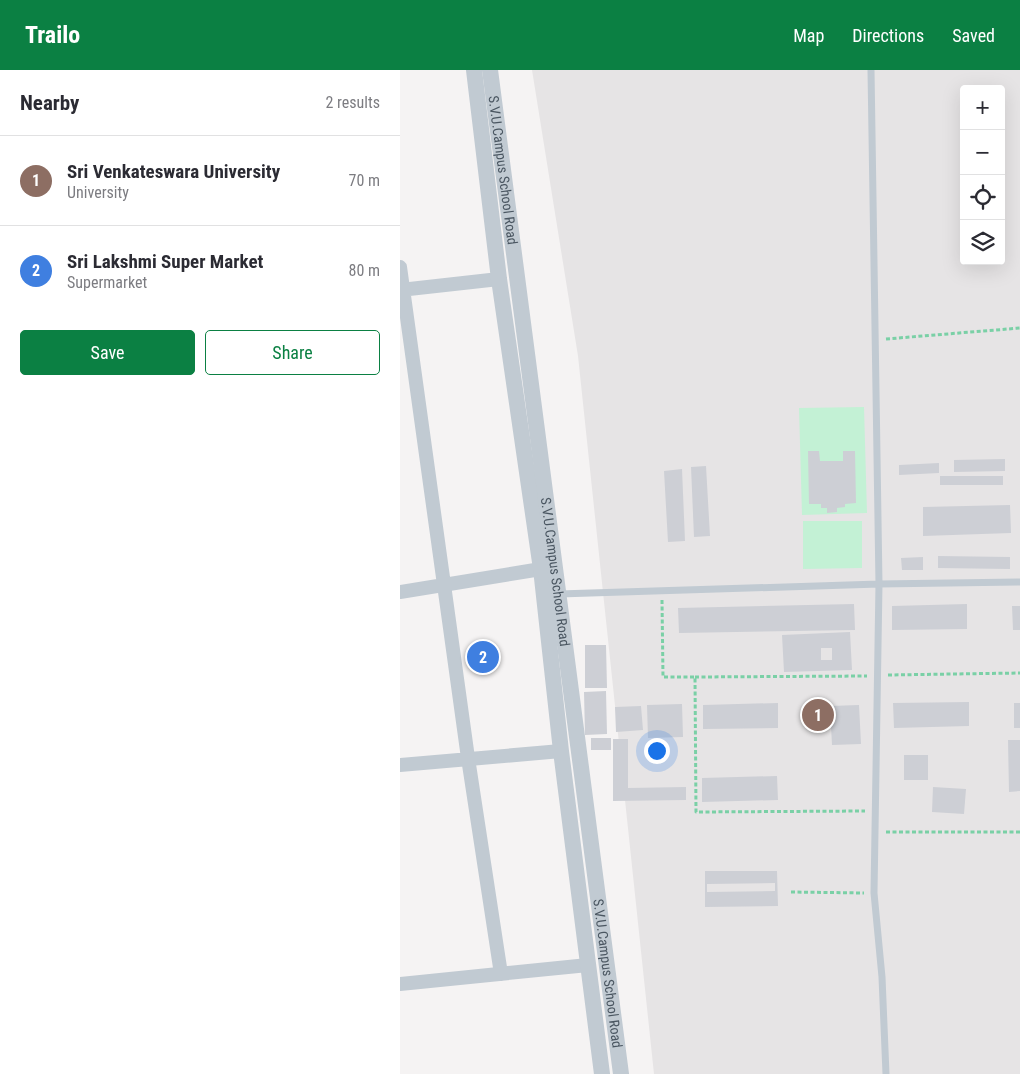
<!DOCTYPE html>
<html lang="en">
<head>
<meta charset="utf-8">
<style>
  body { margin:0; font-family:"Roboto Condensed",sans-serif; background:#f7f7f7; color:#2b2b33 }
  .controls { position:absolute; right:15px; top:15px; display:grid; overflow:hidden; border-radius:5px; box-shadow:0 5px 20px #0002 }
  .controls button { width:45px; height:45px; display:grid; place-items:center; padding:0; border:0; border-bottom:1px solid #e1e1e2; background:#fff; color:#2b2b33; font:25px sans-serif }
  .you { position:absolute; left:256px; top:680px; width:18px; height:18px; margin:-12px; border:4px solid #fff; border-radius:50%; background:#1a73e8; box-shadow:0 0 0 8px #1a73e833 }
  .badge { display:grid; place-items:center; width:32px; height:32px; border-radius:50%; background:#0b8043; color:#fff; font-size:16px; font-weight:700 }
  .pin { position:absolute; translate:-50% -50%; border:2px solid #fff; box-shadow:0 1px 5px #0006 }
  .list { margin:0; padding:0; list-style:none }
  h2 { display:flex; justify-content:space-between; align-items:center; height:65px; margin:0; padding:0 20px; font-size:21px }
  h2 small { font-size:16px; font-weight:400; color:#7c7c81 }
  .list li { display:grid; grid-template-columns:32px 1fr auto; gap:15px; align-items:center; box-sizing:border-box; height:90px; padding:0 20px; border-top:1px solid #e1e1e2 }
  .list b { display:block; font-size:19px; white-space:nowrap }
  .list p { margin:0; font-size:16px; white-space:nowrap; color:#7c7c81 }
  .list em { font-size:16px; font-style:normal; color:#7c7c81 }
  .actions { display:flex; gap:10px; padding:15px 20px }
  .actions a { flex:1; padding:11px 0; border:1px solid #0b8043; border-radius:5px; text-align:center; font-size:18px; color:#0b8043 }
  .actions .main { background:#0b8043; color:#fff }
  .icon { flex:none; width:28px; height:28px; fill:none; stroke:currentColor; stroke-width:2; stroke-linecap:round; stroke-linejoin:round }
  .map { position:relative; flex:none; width:620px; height:1004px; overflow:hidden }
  header { display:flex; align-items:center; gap:30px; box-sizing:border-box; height:70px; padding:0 25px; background:#0b8043; color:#fff }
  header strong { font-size:24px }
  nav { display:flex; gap:28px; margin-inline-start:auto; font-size:18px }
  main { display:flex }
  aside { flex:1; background:#fff }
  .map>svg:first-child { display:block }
  .education { fill:#e6e4e5; fill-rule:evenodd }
  .green { fill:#c3f1d5 }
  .building { fill:#cdcfd5; fill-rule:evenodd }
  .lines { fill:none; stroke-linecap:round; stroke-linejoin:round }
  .path { stroke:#7ad0a6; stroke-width:3; stroke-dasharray:4 2.5; stroke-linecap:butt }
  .service { stroke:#c1cad2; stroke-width:7 }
  .minor { stroke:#c1cad2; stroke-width:14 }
  .tertiary { stroke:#c1cad2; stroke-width:16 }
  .labels { text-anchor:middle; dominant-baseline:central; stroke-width:4; stroke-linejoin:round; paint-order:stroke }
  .street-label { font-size:14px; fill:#4a5661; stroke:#fff }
</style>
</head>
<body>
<header>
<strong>Trailo</strong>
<nav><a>Map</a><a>Directions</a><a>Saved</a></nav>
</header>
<main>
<aside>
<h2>Nearby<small>2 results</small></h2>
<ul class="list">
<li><span class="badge" style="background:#8d6e63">1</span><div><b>Sri Venkateswara University</b><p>University</p></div><em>70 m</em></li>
<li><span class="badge" style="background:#3f7fe0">2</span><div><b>Sri Lakshmi Super Market</b><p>Supermarket</p></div><em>80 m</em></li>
</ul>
<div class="actions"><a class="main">Save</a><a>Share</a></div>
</aside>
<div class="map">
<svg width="620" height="1004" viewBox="0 0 620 1004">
  <rect width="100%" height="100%" fill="#f5f3f3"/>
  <!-- education -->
  <path class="education" d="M 132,0 L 620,0 L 620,1004 L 254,1004 L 178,286 ZM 564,19 L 601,19 L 601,191 L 564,191 Z"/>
  <!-- green -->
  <path class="green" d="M 464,337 L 467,443 L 402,445 L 399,338 Z
    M 403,451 L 462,451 L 462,498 L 403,499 Z"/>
  <!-- building -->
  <path class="building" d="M 408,381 L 419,381 L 420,391 L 443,391 L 443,381 L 455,381 L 456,433 L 445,434 L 445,437 L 437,438 L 437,442 L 427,443 L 427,438 L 421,438 L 421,434 L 409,434 Z
    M 605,389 L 605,401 L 554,402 L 554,390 Z
    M 539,393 L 539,403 L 499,405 L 499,395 Z
    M 306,396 L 310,466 L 294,467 L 291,397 Z
    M 282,399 L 285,471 L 268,472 L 264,401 Z
    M 540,406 L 603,406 L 603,415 L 540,415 Z
    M 610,435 L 611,463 L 523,466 L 523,437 Z
    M 538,486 L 610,487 L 610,499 L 538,498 Z
    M 523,487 L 523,500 L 502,500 L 501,488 Z
    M 454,534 L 455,560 L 279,563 L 278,538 Z
    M 567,534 L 567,559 L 492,560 L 492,536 Z
    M 612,536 L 620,536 L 620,560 L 613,560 Z
    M 450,562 L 452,600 L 384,602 L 382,565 ZM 421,578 L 432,578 L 432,590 L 421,590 Z
    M 185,575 L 206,575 L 207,618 L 185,618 Z
    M 206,621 L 207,664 L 185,665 L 184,622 Z
    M 569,632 L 569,656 L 494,658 L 493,633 Z
    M 378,633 L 378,658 L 303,659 L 303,635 Z
    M 614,633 L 620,633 L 620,658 L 614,658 Z
    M 282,634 L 283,667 L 248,668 L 247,635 Z
    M 459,635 L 461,674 L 432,675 L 430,636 Z
    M 241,636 L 243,660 L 216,662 L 215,637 Z
    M 191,668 L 211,668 L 211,680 L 191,680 Z
    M 213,669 L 228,669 L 228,718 L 286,717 L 286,730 L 213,731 Z
    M 608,670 L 620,670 L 620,721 L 609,722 Z
    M 504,685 L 528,685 L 528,710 L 504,710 Z
    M 377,706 L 378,730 L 302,732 L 302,708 Z
    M 533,717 L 566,719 L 564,744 L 532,742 Z
    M 305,801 L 377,801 L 378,836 L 305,837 ZM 375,813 L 375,821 L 307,822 L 307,814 Z"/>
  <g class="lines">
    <!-- path -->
    <path class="path" d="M 486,269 L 620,258
      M 262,530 L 263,607 L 295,607 L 296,742 L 465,741
      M 488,605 L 620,603
      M 295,607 L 467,606
      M 486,762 L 620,762
      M 391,822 L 464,823"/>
    <!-- service -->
    <path class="service" d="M 471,0 L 479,514 L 620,512
      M 159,524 L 479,514 L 474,823 L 482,907 L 486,1004"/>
    <!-- minor -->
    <path class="minor" d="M 0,197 L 68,688 L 101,904
      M 0,220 L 99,209
      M 0,522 L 141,499
      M 0,695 L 161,681
      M 0,914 L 188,895"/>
    <!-- tertiary -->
    <g class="tertiary">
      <path d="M 74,0 L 99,209 L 141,499 L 161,681 L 202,1004"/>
      <path id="s1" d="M 90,0 L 221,1004"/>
    </g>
  </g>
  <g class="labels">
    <!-- street labels -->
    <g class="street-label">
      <text stroke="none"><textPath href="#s1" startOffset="101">S.V.U.Campus School Road</textPath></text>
      <text stroke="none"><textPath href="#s1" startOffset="506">S.V.U.Campus School Road</textPath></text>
      <text stroke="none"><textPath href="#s1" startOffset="911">S.V.U.Campus School Road</textPath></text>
    </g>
  </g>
</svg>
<div class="controls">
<button>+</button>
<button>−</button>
<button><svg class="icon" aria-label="locate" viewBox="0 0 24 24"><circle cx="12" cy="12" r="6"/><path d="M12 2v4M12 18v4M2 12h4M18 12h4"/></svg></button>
<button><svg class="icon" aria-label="layers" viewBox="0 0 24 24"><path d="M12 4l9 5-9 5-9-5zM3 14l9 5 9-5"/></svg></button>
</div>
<div class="you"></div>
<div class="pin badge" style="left:418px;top:645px;background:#8d6e63">1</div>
<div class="pin badge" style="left:83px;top:587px;background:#3f7fe0">2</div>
</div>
</main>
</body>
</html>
